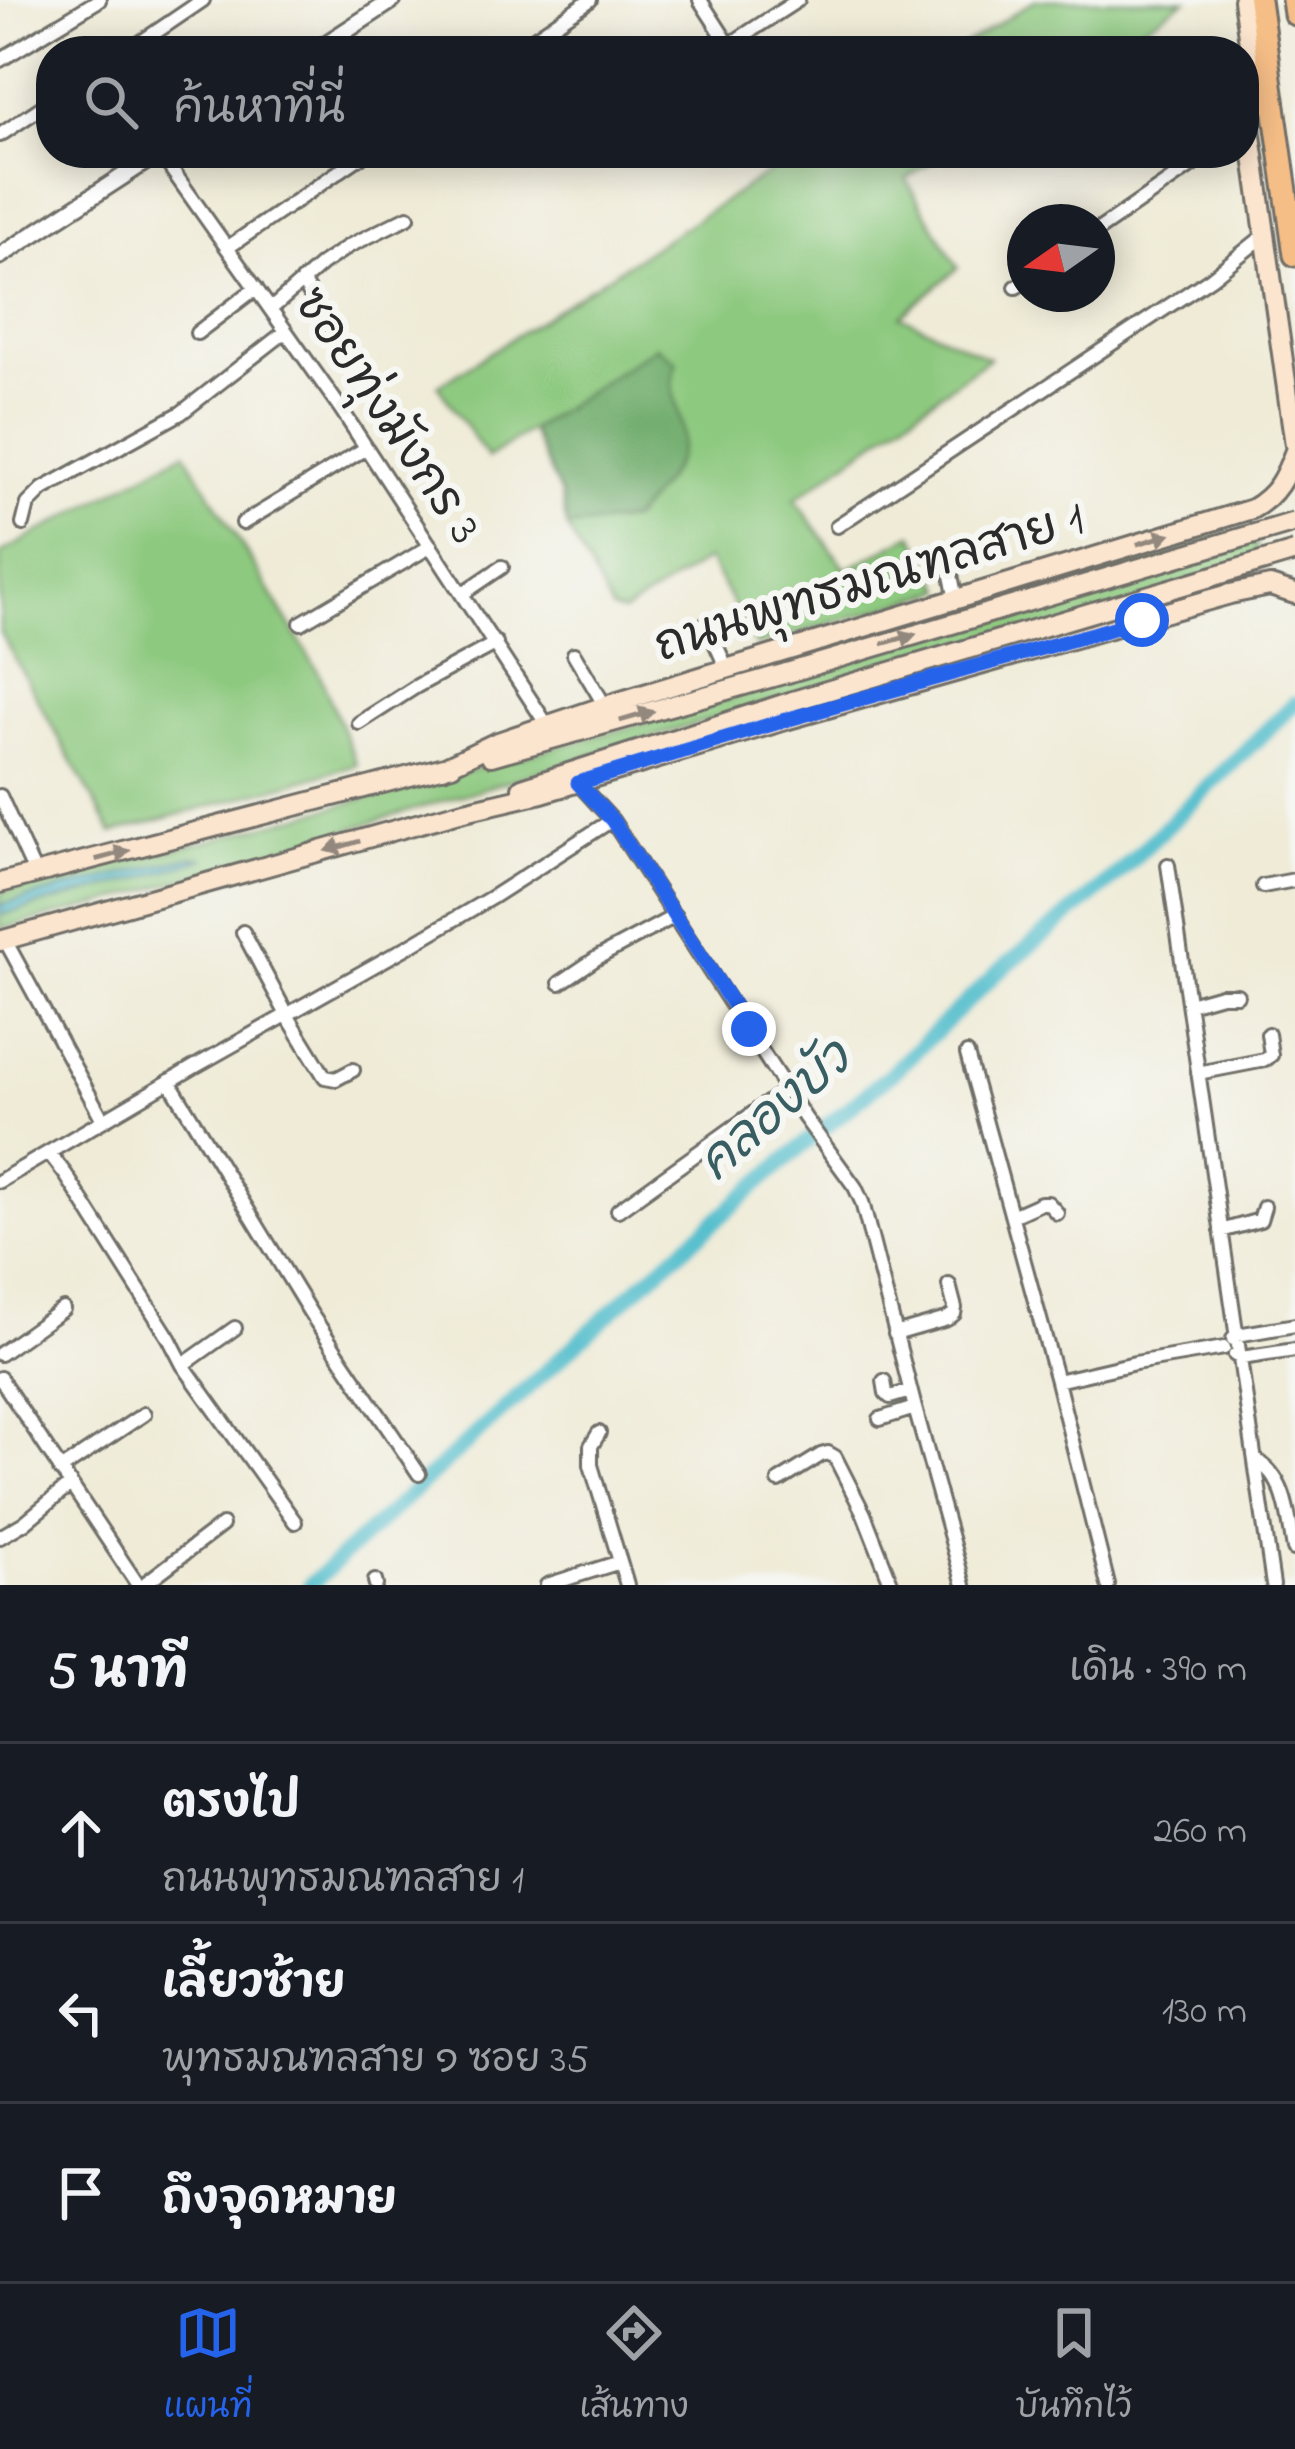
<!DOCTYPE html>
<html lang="th">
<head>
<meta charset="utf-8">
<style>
  body { margin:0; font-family:"Indie Flower","Playpen Sans Thai",sans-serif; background:#242831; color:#f1f3f6 }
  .compass { position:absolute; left:1007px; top:204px; width:108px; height:108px; border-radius:50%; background:#171b24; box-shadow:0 6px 30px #0003; rotate:256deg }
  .stop { position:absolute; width:36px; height:36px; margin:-27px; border:9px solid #2563eb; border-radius:50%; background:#fff }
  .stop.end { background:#2563eb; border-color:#fff; box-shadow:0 3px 12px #0008 }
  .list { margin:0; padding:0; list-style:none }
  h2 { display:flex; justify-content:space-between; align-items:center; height:156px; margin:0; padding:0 48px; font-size:51px }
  h2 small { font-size:39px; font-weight:400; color:#9ea1a6 }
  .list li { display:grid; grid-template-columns:78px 1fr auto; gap:36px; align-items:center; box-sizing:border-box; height:180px; padding:0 48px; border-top:3px solid #363941 }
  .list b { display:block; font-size:45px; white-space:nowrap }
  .list p { margin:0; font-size:39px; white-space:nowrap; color:#9ea1a6 }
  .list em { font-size:39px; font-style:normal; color:#9ea1a6 }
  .icon { flex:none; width:66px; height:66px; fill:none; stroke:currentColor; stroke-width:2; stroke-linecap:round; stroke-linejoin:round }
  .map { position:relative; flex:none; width:1295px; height:1585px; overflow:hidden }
  .search { position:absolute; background:#171b24; box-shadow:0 6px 30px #0003; left:36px; right:36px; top:36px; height:132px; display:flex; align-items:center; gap:30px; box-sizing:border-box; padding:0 42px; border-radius:48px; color:#9ea1a6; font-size:45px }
  .sheet { height:696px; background:#171b24 }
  nav { display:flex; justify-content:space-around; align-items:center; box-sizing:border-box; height:168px; border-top:3px solid #363941; background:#171b24; font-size:33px; color:#9ea1a6 }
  nav a { display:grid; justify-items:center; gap:6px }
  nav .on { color:#2563eb }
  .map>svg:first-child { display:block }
  .green { fill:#8dc97f; stroke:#5c7a55; stroke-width:3 }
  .forest { fill:#72ad6e; stroke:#4e6c4c; stroke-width:3 }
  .water { fill:#51bdcc; stroke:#3e747c; stroke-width:3 }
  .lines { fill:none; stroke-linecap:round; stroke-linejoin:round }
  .canal { stroke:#51bdcc; stroke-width:16 }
  .minor-casing { stroke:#706e67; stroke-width:18 }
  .tertiary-casing { stroke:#706e67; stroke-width:21 }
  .secondary-casing { stroke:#706e67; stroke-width:24 }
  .primary-casing { stroke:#706e67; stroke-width:27 }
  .minor { stroke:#fff; stroke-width:12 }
  .tertiary { stroke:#fff; stroke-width:15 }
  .secondary { stroke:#fbe5cf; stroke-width:18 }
  .primary { stroke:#f6be87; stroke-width:21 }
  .secondary-bridge-casing { stroke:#706e67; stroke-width:24; stroke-linecap:butt }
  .secondary-bridge { stroke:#fbe5cf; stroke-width:18 }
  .oneway { fill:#93887d }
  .route { stroke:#2563eb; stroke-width:15 }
  .labels { text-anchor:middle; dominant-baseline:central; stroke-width:12; stroke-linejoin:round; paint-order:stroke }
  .street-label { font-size:48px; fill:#2b2b2b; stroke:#f6f6f2 }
  .water-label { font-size:51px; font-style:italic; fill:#385e63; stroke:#f6f6f2 }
</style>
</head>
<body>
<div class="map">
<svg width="1295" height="1585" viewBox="0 0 1295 1585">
  <rect width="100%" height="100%" fill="#f6f6f2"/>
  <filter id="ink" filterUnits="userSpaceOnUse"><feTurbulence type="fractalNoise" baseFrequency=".00833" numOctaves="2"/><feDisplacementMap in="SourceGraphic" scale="24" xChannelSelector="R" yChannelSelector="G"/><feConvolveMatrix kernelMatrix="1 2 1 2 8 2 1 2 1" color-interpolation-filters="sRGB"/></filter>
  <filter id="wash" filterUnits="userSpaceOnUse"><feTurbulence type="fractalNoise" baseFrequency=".004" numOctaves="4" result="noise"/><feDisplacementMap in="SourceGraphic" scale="48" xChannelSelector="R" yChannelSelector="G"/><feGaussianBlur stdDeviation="2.7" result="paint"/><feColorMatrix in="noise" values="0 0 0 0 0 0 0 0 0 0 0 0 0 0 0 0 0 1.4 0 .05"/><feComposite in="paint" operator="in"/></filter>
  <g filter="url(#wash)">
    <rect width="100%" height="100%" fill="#efebd7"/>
    <!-- green -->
    <path class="green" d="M 1035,0 L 1186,0 L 1106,51 L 956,51 Z
      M 799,153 L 945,153 L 906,179 L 958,268 L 901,316 L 989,358 L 795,499 L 846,570 L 913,534 L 944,590 L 756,646 L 708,559 L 623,613 L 612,610 L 567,527 L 632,520 L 683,435 L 670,384 L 656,347 L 488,458 L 438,386 Z
      M 185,452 L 319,673 L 357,765 L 112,833 L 0,632 L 0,554 Z
      M 1247,527 L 1252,529 L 1257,544 L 1254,571 L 1240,580 L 951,662 L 782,698 L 103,904 L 0,929 L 0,915 L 142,878 L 200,859 L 191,857 L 0,905 L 0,893 L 215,839 L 667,717 L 781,683 L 949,616 Z"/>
    <!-- forest -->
    <path class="forest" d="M 656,346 L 677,362 C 668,392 677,399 682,428 C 687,464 653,494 632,520 L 567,527 L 561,495 L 531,430 Z"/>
    <!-- water -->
    <path class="water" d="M 191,857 L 204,858 L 142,878 L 0,915 L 0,905 Z"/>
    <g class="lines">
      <!-- canal -->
      <path class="canal" d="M 310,1585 L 631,1294 L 796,1151 L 893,1072 L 998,972 L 1107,884 L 1295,703"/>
    </g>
  </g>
  <g filter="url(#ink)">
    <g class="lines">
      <defs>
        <path id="minor" d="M 700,0 L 729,45 L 798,0
          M 128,51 L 203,0
          M 515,51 L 590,0
          M 0,60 L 99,0
          M 0,135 L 51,101
          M 160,153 L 341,409 L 547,725
          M 1097,231 L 1210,153
          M 227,248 L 366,153
          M 302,281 L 331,328
          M 1016,287 L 1025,281
          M 271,309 L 322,264 L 349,246 L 408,217
          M 197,333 L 256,288
          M 243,523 L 366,448
          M 23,524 L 28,504 L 43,489 L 181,413 L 285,332
          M 837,526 L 1211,278 L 1265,235
          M 948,560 L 956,600
          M 462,594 L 502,567
          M 301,623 L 431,546
          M 706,623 L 727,669
          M 574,654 L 605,706
          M 359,723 L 417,686 L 496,643
          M 578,783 L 612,820 L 805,1118 L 855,1187 L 862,1202 L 915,1408 L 964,1585
          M 0,796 L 36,875
          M 1168,865 L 1273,1585
          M 1263,886 L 1295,880
          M 243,932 L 287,1015 L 325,1077 L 336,1079 L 353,1070
          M 5,940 L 103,1120
          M 560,983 L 597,958 L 675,916
          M 1189,1004 L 1221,995 L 1237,995
          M 967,1054 L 1057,1381 L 1108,1585
          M 1198,1073 L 1265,1060 L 1271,1055 L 1268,1034
          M 169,1081 L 311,1314 L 419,1474
          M 50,1154 L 66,1175 L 169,1338 L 183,1365 L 295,1522
          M 0,1181 L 194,1067 L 409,946 L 494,896 L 612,820
          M 618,1210 L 787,1089
          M 1012,1216 L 1041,1203 L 1048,1203 L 1057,1213
          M 1221,1231 L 1260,1220 L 1264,1207
          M 895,1334 L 947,1319 L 954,1314 L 955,1308 L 949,1285
          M 1233,1339 L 1237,1335 L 1295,1325
          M 0,1354 L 63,1309
          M 1235,1355 L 1241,1358 L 1295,1350
          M 183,1365 L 235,1328
          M 0,1378 L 138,1585
          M 884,1381 L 886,1393 L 890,1397 L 910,1391
          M 1057,1381 L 1135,1363 L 1224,1348
          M 880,1419 L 915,1408
          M 599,1433 L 591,1446 L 591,1465 L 627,1585
          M 1255,1459 C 1287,1478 1288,1516 1294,1549
          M 60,1470 L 144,1414
          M 779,1481 L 821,1455 L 828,1453 L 835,1457 L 864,1514 L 892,1585
          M 0,1537 L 24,1523 L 70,1485
          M 375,1581 L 376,1585
          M 143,1585 L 222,1525
          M 547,1585 L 620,1562"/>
        <path id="tertiary" d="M 315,51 L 393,0
          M 0,256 L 159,153"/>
        <path id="secondary" d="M 1243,0 L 1257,100
          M 1244,86 L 1295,445
          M 491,756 L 787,673
          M 443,768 L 495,743 L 605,706 L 1252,509 C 1277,495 1285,477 1295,451
          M 522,788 L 793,701
          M 0,883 L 452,765
          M 0,941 L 456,813 L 542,793 L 789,719 L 1230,594 L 1270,586 L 1295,594"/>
        <path id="primary" d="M 1259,0 L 1295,255
          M 1293,0 L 1295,14"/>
      </defs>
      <!-- minor casing -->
      <use href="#minor" class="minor-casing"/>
      <!-- tertiary casing -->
      <use href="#tertiary" class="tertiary-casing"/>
      <!-- secondary casing -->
      <use href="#secondary" class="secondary-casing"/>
      <!-- primary casing -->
      <use href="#primary" class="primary-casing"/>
      <!-- minor -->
      <use href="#minor" class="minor"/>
      <!-- tertiary -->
      <use href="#tertiary" class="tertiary"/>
      <!-- secondary -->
      <use href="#secondary" class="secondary"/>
      <!-- primary -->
      <use href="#primary" class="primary"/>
      <defs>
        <path id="secondary-bridge" d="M 787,673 L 1295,522
          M 793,701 L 1295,552"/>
      </defs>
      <!-- secondary-bridge casing -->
      <use href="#secondary-bridge" class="secondary-bridge-casing"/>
      <!-- secondary-bridge -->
      <use href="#secondary-bridge" class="secondary-bridge"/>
    </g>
    <!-- one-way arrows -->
    <defs><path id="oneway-solid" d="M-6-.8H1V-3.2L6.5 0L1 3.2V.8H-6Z" transform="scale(3)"/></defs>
    <g class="oneway">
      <use href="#oneway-solid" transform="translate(1154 539) rotate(-17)"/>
      <use href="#oneway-solid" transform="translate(899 639) rotate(-16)"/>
      <use href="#oneway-solid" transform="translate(637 716) rotate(-16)"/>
      <use href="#oneway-solid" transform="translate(343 846) rotate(164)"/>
      <use href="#oneway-solid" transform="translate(113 855) rotate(-15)"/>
    </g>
  </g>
  <g class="lines" filter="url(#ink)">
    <!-- route -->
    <path class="route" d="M 749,1029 L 612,820 L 578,783 L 789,719 L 1142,620"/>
  </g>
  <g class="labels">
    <!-- street labels -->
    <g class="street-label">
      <text transform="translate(386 417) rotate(56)">ซอยทุ่งมังกร 3</text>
      <text transform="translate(870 584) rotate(-17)">ถนนพุทธมณฑลสาย 1</text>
    </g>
    <!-- water labels -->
    <g class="water-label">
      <text transform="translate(776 1113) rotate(-41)">คลองบัว</text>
    </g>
  </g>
</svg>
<svg class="compass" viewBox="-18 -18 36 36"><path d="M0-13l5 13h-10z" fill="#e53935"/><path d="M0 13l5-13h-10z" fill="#9ea1a6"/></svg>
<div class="stop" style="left:1142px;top:620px"></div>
<div class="stop end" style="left:749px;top:1029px"></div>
<div class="search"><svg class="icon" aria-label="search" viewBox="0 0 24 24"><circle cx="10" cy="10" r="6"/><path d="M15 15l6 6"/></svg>ค้นหาที่นี่</div>
</div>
<section class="sheet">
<h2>5 นาที<small>เดิน · 390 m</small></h2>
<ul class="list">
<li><svg class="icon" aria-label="ahead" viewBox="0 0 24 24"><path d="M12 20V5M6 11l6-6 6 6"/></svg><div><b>ตรงไป</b><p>ถนนพุทธมณฑลสาย 1</p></div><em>260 m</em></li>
<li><svg class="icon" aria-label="left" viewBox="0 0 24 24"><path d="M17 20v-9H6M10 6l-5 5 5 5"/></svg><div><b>เลี้ยวซ้าย</b><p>พุทธมณฑลสาย ๑ ซอย 35</p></div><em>130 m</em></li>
<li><svg class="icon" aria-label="arrive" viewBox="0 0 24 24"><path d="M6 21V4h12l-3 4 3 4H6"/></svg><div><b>ถึงจุดหมาย</b></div></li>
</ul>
</section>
<nav>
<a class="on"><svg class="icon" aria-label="map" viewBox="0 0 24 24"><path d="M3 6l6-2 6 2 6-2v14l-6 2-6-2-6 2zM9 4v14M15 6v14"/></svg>แผนที่</a>
<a><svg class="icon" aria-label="directions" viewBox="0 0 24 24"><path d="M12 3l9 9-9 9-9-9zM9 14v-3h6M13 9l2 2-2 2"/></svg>เส้นทาง</a>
<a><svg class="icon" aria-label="saved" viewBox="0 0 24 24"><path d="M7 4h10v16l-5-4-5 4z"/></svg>บันทึกไว้</a>
</nav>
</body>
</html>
